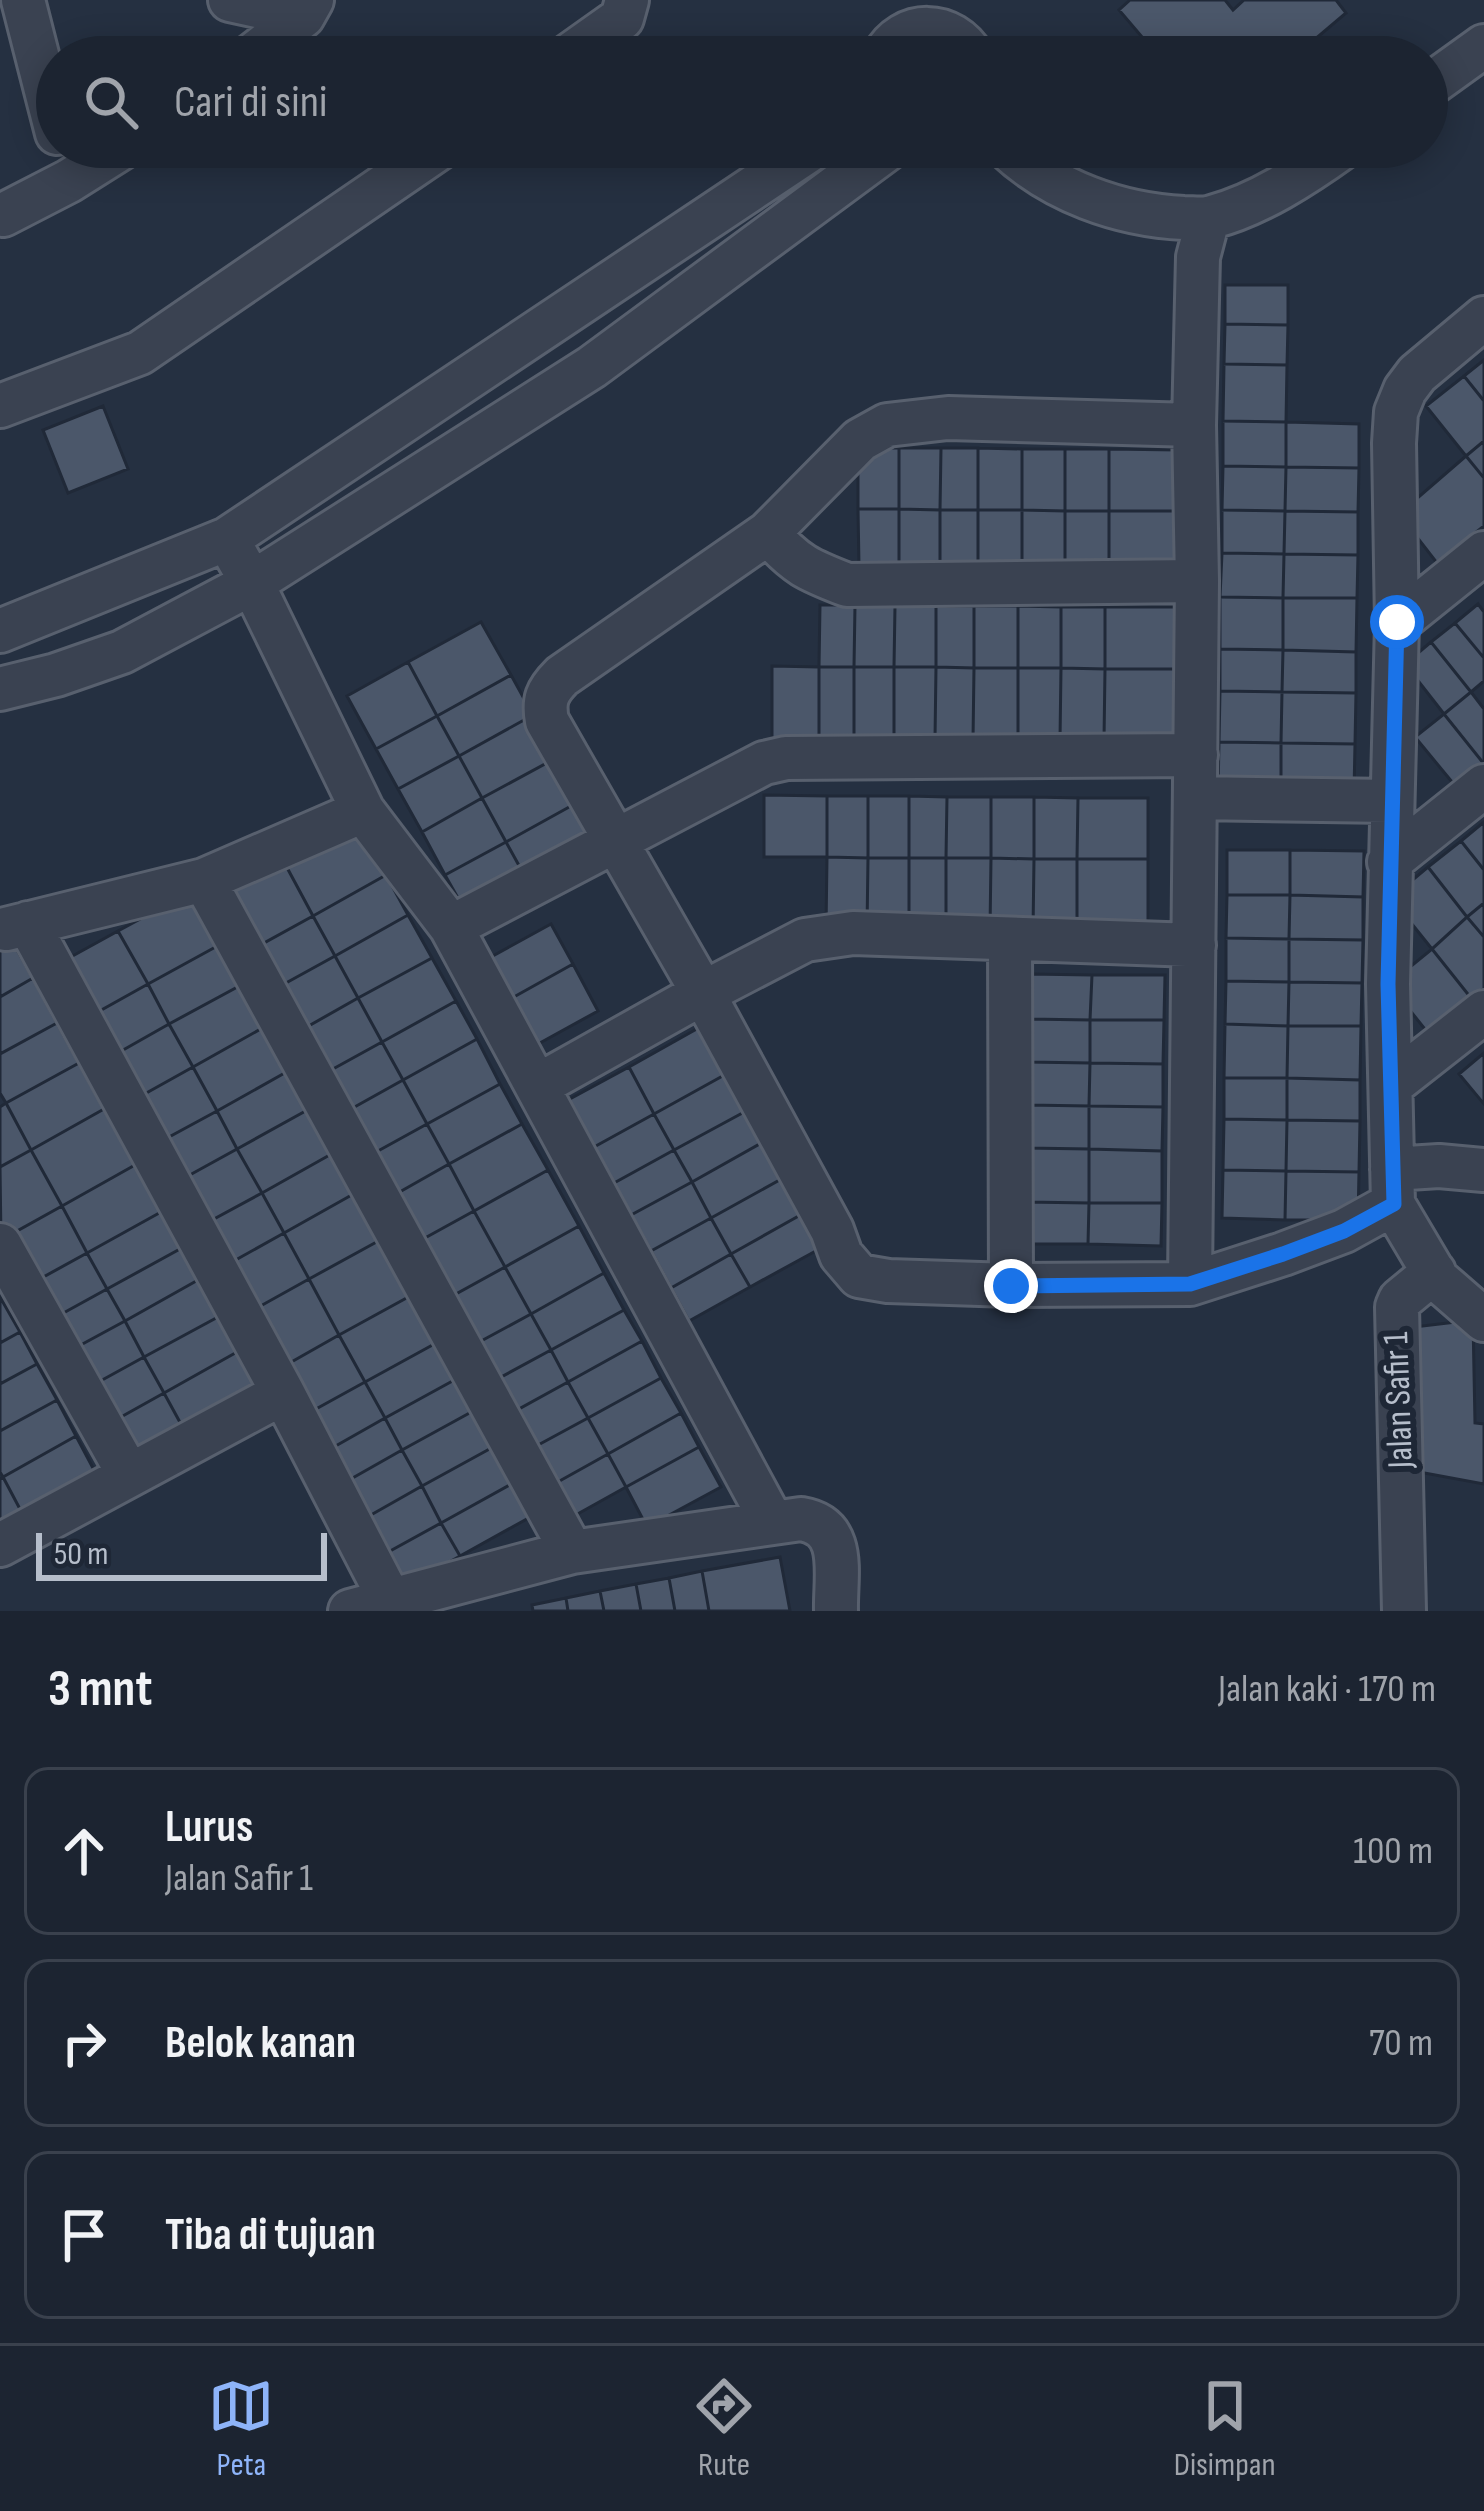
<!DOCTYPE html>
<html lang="id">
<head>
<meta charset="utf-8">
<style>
  body { margin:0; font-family:"Sofia Sans Condensed",sans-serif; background:#29303d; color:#f1f3f6 }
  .scale { position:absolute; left:36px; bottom:30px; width:291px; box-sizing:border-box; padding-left:12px; border:6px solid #b6becb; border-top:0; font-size:33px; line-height:42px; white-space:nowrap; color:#b6becb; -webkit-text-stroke:9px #1e2736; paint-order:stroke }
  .stop { position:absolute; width:36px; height:36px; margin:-27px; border:9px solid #1a73e8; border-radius:50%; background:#fff }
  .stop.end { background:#1a73e8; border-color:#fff; box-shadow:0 3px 12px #0008 }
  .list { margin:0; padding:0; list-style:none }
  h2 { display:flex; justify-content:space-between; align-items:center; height:156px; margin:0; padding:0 48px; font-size:51px }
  h2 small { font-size:39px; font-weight:400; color:#a0a4ab }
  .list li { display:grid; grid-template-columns:78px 1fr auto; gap:36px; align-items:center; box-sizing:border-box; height:168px; margin:0 24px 24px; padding:0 24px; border:3px solid #3a414d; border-radius:24px }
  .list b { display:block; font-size:45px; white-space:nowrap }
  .list p { margin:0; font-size:39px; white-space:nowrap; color:#a0a4ab }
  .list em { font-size:39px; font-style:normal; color:#a0a4ab }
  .icon { flex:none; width:66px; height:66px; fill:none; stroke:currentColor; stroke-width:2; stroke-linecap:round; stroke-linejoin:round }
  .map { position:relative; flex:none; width:1484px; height:1611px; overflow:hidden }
  .search { position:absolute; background:#1c2431; box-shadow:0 6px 30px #0003; left:36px; right:36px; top:36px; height:132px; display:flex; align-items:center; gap:30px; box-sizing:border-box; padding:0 42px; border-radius:66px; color:#a0a4ab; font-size:45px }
  .sheet { height:732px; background:#1c2431 }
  nav { display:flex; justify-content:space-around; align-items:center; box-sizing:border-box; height:168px; border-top:3px solid #3a414d; background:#1c2431; font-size:33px; color:#a0a4ab }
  nav a { display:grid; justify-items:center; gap:6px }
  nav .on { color:#8eb4f9 }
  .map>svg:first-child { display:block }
  .building { fill:#4b576a; stroke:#202938; stroke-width:3 }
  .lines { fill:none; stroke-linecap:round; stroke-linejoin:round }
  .minor-casing { stroke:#58606e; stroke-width:48 }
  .minor { stroke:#3a4251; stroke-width:42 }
  .route { stroke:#1a73e8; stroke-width:15 }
  .labels { text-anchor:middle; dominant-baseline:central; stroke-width:12; stroke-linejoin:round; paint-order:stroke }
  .street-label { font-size:36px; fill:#b6becb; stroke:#1e2736 }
</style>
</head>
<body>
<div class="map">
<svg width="1484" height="1611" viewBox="0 0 1484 1611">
  <rect width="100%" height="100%" fill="#253041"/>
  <!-- building -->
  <path class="building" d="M 1130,0 L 1225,0 L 1233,10 L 1244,0 L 1336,0 L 1346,13 L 1294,57 L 1159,57 L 1119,10 Z
    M 1225,285 L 1288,285 L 1288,325 L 1225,324 Z
    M 1225,324 L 1288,325 L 1287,365 L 1224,364 Z
    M 1484,360 L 1484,401 L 1464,376 Z
    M 1224,364 L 1287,365 L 1286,422 L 1223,421 Z
    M 1464,376 L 1484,401 L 1484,441 L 1466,456 L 1426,406 Z
    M 103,406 L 128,469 L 68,493 L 43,430 Z
    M 1223,421 L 1286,422 L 1286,467 L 1223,466 Z
    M 1286,422 L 1359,424 L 1359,468 L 1286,467 Z
    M 1484,441 L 1484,478 L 1466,456 Z
    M 858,448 L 899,448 L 899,509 L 858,509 Z
    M 899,448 L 941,448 L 940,510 L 899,509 Z
    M 941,448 L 978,448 L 978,510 L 940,510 Z
    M 978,448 L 1022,449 L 1022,510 L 978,510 Z
    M 1022,449 L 1065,449 L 1065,511 L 1022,510 Z
    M 1065,449 L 1109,449 L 1109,511 L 1065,511 Z
    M 1109,449 L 1179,450 L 1179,511 L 1109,511 Z
    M 1466,456 L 1484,478 L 1484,526 L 1437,563 L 1399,514 Z
    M 1223,466 L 1286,467 L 1285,511 L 1222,510 Z
    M 1286,467 L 1359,468 L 1358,512 L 1285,511 Z
    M 858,509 L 899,509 L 899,566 L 859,566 Z
    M 899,509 L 940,510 L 940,566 L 899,566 Z
    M 940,510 L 978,510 L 978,566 L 940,566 Z
    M 978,510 L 1022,510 L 1022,567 L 978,566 Z
    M 1022,510 L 1065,511 L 1065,567 L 1022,567 Z
    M 1222,510 L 1285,511 L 1284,554 L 1222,553 Z
    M 1065,511 L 1109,511 L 1109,567 L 1065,567 Z
    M 1109,511 L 1179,511 L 1180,568 L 1109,567 Z
    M 1285,511 L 1358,512 L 1358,555 L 1284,554 Z
    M 1222,553 L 1284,554 L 1283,598 L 1220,597 Z
    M 1284,554 L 1358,555 L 1357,598 L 1283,598 Z
    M 1220,597 L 1283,598 L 1283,650 L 1220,649 Z
    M 1283,598 L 1357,598 L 1356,652 L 1283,650 Z
    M 1478,604 L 1484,612 L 1484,658 L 1455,623 Z
    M 820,605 L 855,605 L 854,667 L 819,667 Z
    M 855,605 L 895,606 L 894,667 L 854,667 Z
    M 895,606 L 936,606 L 936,667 L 894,667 Z
    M 936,606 L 974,606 L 974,668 L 936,667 Z
    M 974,606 L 1018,606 L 1018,668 L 974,668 Z
    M 1018,606 L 1061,607 L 1061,668 L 1018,668 Z
    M 1061,607 L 1105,607 L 1105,669 L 1061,668 Z
    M 1105,607 L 1176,607 L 1176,669 L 1105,669 Z
    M 481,622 L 511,675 L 437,716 L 408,662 Z
    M 1455,623 L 1484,658 L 1484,681 L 1471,692 L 1431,642 Z
    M 1431,642 L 1471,692 L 1444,714 L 1405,664 Z
    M 1220,649 L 1283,650 L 1282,692 L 1220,691 Z
    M 1283,650 L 1356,652 L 1356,693 L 1282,692 Z
    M 408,662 L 437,716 L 376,749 L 347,696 Z
    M 772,666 L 819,667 L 819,739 L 772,738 Z
    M 819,667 L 854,667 L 854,739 L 819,739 Z
    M 854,667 L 894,667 L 894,739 L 854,739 Z
    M 894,667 L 936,667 L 935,739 L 894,739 Z
    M 936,667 L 974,668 L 973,740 L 935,739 Z
    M 974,668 L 1018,668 L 1018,740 L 973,740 Z
    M 1018,668 L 1061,668 L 1060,740 L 1018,740 Z
    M 1061,668 L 1105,669 L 1104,740 L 1060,740 Z
    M 1105,669 L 1176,669 L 1175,741 L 1104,740 Z
    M 511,675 L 533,715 L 459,756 L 437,716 Z
    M 1220,691 L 1282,692 L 1281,743 L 1219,742 Z
    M 1282,692 L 1356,693 L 1355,744 L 1281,743 Z
    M 1471,692 L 1484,709 L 1484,764 L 1444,714 Z
    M 1444,714 L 1484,764 L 1457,788 L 1415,737 Z
    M 533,715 L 556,758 L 482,798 L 459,756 Z
    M 437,716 L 459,756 L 398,789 L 376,749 Z
    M 1219,742 L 1281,743 L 1281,792 L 1218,791 Z
    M 1281,743 L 1355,744 L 1354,792 L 1281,792 Z
    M 459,756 L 482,798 L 422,832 L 398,789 Z
    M 556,758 L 580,801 L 506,842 L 482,798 Z
    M 764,795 L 827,796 L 827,857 L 764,857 Z
    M 827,796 L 868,796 L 868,858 L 827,857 Z
    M 868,796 L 909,796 L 909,858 L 868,858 Z
    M 909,796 L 947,797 L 946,858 L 909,858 Z
    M 947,797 L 991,797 L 991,858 L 946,858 Z
    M 991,797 L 1034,797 L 1034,859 L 991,858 Z
    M 1034,797 L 1078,798 L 1077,859 L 1034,859 Z
    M 482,798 L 506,842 L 445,875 L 422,832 Z
    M 1078,798 L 1148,798 L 1148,859 L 1077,859 Z
    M 580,801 L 600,839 L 527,880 L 506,842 Z
    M 357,822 L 386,875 L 313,916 L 284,862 Z
    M 1484,822 L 1484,870 L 1461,841 Z
    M 1461,841 L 1484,870 L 1484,903 L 1467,917 L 1428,867 Z
    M 506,842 L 527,880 L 467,914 L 445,875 Z
    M 1227,850 L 1290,850 L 1290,895 L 1227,895 Z
    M 1290,850 L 1364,851 L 1363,897 L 1290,895 Z
    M 827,857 L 868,858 L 867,929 L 826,929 Z
    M 868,858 L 909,858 L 909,930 L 867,929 Z
    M 909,858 L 946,858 L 946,930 L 909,930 Z
    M 946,858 L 991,858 L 990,930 L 946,930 Z
    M 991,858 L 1034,859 L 1033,931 L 990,930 Z
    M 1034,859 L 1077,859 L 1077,931 L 1033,931 Z
    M 1077,859 L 1148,859 L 1148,931 L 1077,931 Z
    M 284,862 L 313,916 L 253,949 L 224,896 Z
    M 1428,867 L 1467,917 L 1432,949 L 1391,898 Z
    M 386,875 L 408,915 L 335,956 L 313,916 Z
    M 192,891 L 221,944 L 148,984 L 118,931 Z
    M 1227,895 L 1290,895 L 1289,939 L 1226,938 Z
    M 1290,895 L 1363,897 L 1363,940 L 1289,939 Z
    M 1484,903 L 1484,937 L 1467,917 Z
    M 408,915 L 432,958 L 358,998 L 335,956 Z
    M 313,916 L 335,956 L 275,989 L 253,949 Z
    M 1467,917 L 1484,937 L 1484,988 L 1471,998 L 1432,949 Z
    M 551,924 L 573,964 L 512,998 L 491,957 Z
    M 118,931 L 148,984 L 87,1018 L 58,964 Z
    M 1226,938 L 1289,939 L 1289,982 L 1226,981 Z
    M 1289,939 L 1363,940 L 1362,983 L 1289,982 Z
    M 12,941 L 33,978 L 0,997 L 0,947 Z
    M 221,944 L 243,984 L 169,1024 L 148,984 Z
    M 1432,949 L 1471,998 L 1428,1033 L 1389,984 Z
    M 335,956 L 358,998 L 298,1032 L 275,989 Z
    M 432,958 L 456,1001 L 382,1042 L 358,998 Z
    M 573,964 L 598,1011 L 538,1044 L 512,998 Z
    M 1029,974 L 1092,975 L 1090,1020 L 1028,1019 Z
    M 1092,975 L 1165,975 L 1164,1020 L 1090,1020 Z
    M 33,978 L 57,1023 L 0,1054 L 0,997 Z
    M 1226,981 L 1289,982 L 1288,1026 L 1225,1024 Z
    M 1289,982 L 1362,983 L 1361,1026 L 1288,1026 Z
    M 148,984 L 169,1024 L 109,1058 L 87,1018 Z
    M 243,984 L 266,1026 L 193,1067 L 169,1024 Z
    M 358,998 L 382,1042 L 322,1075 L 298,1032 Z
    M 456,1001 L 477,1039 L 403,1080 L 382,1042 Z
    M 1028,1019 L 1090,1020 L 1090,1063 L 1027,1062 Z
    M 1090,1020 L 1164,1020 L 1163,1064 L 1090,1063 Z
    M 57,1023 L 79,1063 L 6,1103 L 0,1093 L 0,1054 Z
    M 169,1024 L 193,1067 L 132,1101 L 109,1058 Z
    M 1225,1024 L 1288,1026 L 1287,1078 L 1224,1078 Z
    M 266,1026 L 290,1070 L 217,1111 L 193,1067 Z
    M 702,1026 L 728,1073 L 654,1114 L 629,1067 Z
    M 1288,1026 L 1361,1026 L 1360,1080 L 1287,1078 Z
    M 477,1039 L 500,1084 L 427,1124 L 403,1080 Z
    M 382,1042 L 403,1080 L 342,1114 L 322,1075 Z
    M 1484,1053 L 1484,1104 L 1459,1074 Z
    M 1027,1062 L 1090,1063 L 1089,1106 L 1027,1105 Z
    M 79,1063 L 104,1109 L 31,1150 L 6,1103 Z
    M 1090,1063 L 1163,1064 L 1163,1107 L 1089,1106 Z
    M 193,1067 L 217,1111 L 156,1144 L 132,1101 Z
    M 629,1067 L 654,1114 L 594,1147 L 568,1100 Z
    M 290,1070 L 311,1108 L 237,1149 L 217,1111 Z
    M 728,1073 L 748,1110 L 674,1150 L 654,1114 Z
    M 1224,1078 L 1287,1078 L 1287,1120 L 1224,1119 Z
    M 1287,1078 L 1360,1080 L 1360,1121 L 1287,1120 Z
    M 403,1080 L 427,1124 L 367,1157 L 342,1114 Z
    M 500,1084 L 522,1124 L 449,1164 L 427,1124 Z
    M 6,1103 L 31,1150 L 0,1167 L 0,1107 Z
    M 1027,1105 L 1089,1106 L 1089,1149 L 1026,1148 Z
    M 1089,1106 L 1163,1107 L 1162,1151 L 1089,1149 Z
    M 311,1108 L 335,1152 L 262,1193 L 237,1149 Z
    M 104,1109 L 135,1165 L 62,1206 L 31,1150 Z
    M 748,1110 L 765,1141 L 692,1182 L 674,1150 Z
    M 217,1111 L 237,1149 L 177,1182 L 156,1144 Z
    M 654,1114 L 674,1150 L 614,1183 L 594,1147 Z
    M 1224,1119 L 1287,1120 L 1286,1171 L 1223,1170 Z
    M 1287,1120 L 1360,1121 L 1359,1172 L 1286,1171 Z
    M 427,1124 L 449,1164 L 389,1198 L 367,1157 Z
    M 522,1124 L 548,1170 L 474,1211 L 449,1164 Z
    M 765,1141 L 785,1177 L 711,1218 L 692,1182 Z
    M 1026,1148 L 1089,1149 L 1089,1203 L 1026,1202 Z
    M 237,1149 L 262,1193 L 201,1226 L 177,1182 Z
    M 1089,1149 L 1162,1151 L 1162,1203 L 1089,1203 Z
    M 31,1150 L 62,1206 L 1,1240 L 0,1167 Z
    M 674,1150 L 692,1182 L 631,1215 L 614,1183 Z
    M 335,1152 L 357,1192 L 284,1233 L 262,1193 Z
    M 449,1164 L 474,1211 L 414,1244 L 389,1198 Z
    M 135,1165 L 161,1212 L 87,1253 L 62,1206 Z
    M 548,1170 L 579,1226 L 505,1267 L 474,1211 Z
    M 1223,1170 L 1286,1171 L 1285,1220 L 1222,1218 Z
    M 1286,1171 L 1359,1172 L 1358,1220 L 1285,1220 Z
    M 785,1177 L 804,1213 L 731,1254 L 711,1218 Z
    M 692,1182 L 711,1218 L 651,1251 L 631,1215 Z
    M 357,1192 L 382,1239 L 309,1279 L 284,1233 Z
    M 262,1193 L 284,1233 L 223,1267 L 201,1226 Z
    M 1026,1202 L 1089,1203 L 1088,1244 L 1025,1244 Z
    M 1089,1203 L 1162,1203 L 1161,1246 L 1088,1244 Z
    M 62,1206 L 87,1253 L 27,1286 L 1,1240 Z
    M 474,1211 L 505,1267 L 445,1300 L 414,1244 Z
    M 161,1212 L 180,1249 L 107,1289 L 87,1253 Z
    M 804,1213 L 823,1247 L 750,1287 L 731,1254 Z
    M 711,1218 L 731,1254 L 671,1288 L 651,1251 Z
    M 579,1226 L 604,1273 L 531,1314 L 505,1267 Z
    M 284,1233 L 309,1279 L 248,1313 L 223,1267 Z
    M 382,1239 L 412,1295 L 339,1335 L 309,1279 Z
    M 180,1249 L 198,1280 L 125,1321 L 107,1289 Z
    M 87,1253 L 107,1289 L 47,1322 L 27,1286 Z
    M 731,1254 L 750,1287 L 689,1321 L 671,1288 Z
    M 505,1267 L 531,1314 L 470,1347 L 445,1300 Z
    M 604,1273 L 624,1310 L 551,1350 L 531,1314 Z
    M 309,1279 L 339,1335 L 279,1369 L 248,1313 Z
    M 198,1280 L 218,1317 L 144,1357 L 125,1321 Z
    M 107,1289 L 125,1321 L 64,1354 L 47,1322 Z
    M 412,1295 L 438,1342 L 365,1382 L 339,1335 Z
    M 0,1297 L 20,1332 L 0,1343 Z
    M 624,1310 L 642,1341 L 568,1382 L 551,1350 Z
    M 531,1314 L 551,1350 L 490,1383 L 470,1347 Z
    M 218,1317 L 237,1352 L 164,1393 L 144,1357 Z
    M 1473,1320 L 1475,1423 L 1484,1424 L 1484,1484 L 1419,1472 L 1414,1327 Z
    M 125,1321 L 144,1357 L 84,1390 L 64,1354 Z
    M 20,1332 L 37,1364 L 0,1384 L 0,1343 Z
    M 339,1335 L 365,1382 L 305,1415 L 279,1369 Z
    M 642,1341 L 661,1378 L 588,1418 L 568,1382 Z
    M 438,1342 L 458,1378 L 385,1418 L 365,1382 Z
    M 551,1350 L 568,1382 L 508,1415 L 490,1383 Z
    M 237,1352 L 256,1386 L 182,1426 L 164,1393 Z
    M 144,1357 L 164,1393 L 103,1427 L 84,1390 Z
    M 37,1364 L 57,1400 L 0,1431 L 0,1384 Z
    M 458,1378 L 475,1410 L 402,1450 L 385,1418 Z
    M 661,1378 L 681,1413 L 608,1454 L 588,1418 Z
    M 365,1382 L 385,1418 L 325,1452 L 305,1415 Z
    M 568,1382 L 588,1418 L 527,1451 L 508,1415 Z
    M 164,1393 L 182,1426 L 122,1460 L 103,1427 Z
    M 57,1400 L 76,1436 L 3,1477 L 0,1472 L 0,1431 Z
    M 475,1410 L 495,1446 L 422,1486 L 402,1450 Z
    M 681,1413 L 699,1447 L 626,1487 L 608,1454 Z
    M 385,1418 L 402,1450 L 342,1484 L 325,1452 Z
    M 588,1418 L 608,1454 L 547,1488 L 527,1451 Z
    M 76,1436 L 94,1470 L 21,1511 L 3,1477 Z
    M 495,1446 L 515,1482 L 441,1523 L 422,1486 Z
    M 699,1447 L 721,1487 L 647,1527 L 626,1487 Z
    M 402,1450 L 422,1486 L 362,1520 L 342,1484 Z
    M 608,1454 L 626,1487 L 565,1521 L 547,1488 Z
    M 3,1477 L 21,1511 L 0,1523 L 0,1479 Z
    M 515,1482 L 534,1515 L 460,1556 L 441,1523 Z
    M 422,1486 L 441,1523 L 381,1556 L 362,1520 Z
    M 441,1523 L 460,1556 L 400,1590 L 381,1556 Z
    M 780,1557 L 790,1611 L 709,1611 L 702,1571 Z
    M 702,1571 L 709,1611 L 675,1611 L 669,1578 Z
    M 669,1578 L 675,1611 L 641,1611 L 636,1584 Z
    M 636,1584 L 641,1611 L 604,1611 L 600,1591 Z
    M 600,1591 L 604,1611 L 568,1611 L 566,1598 Z
    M 566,1598 L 568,1611 L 533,1611 L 532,1605 Z"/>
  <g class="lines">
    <defs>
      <path id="minor" d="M 23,0 L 57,133
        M 230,0 L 303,16
        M 250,57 L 303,16 L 312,0
        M 567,57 L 622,18 L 627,0
        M 883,57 C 903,19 952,20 973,57
        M 1427,87 L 1484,46
        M 1006,147 C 1053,191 1119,215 1184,218 C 1193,218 1203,220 1212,217 C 1258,205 1304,175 1343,147
        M 3,215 L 69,181 L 123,147
        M 1484,318 L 1417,374 L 1405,390 L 1396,412 L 1394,443 L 1397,623 L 1388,984 L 1393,1204 L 1438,1280 L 1484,1320
        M 0,406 L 140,353 L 441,147
        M 1194,425 L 948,418 L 887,425 L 860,440 L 768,533 L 562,676 C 547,691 543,700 547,721 L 703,993 L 832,1230 L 841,1255 L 859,1276 L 888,1281 L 1011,1285 L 1190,1284 L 1283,1254 L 1344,1231 L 1393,1204
        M 768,533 C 796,565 808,570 847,585 L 1197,581
        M 227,539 L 252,583 L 363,811 L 451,927 L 772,1522
        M 1397,623 L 1484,553
        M 0,631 L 227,539 L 814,147
        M 0,689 L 56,675 L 122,652 L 252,583 L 592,367 L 890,147
        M 1195,798 L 1391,801
        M 1389,862 L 1484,786
        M 204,880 L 572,1552
        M 28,923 L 283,1393 L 391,1602
        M 451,927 L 764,763 L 786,758 L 1196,755
        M 6,929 L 204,880 L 363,811
        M 1010,939 L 1011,1285
        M 1391,1085 L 1484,1012
        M 537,1086 L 703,993 L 805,940 L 853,933 L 1194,945
        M 1392,1169 L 1439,1166 L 1484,1170
        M 0,1245 L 129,1475
        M 1190,1284 L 1197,581 L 1194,425 L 1198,257 L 1208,219
        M 0,1545 L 283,1393
        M 350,1611 L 572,1552 L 801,1519 C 848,1527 835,1574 836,1611
        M 1404,1611 L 1397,1307 L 1400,1300 L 1434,1272"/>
    </defs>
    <!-- minor casing -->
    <use href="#minor" class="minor-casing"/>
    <!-- minor -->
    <use href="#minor" class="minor"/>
  </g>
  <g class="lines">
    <!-- route -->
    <path class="route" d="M 1011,1286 L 1190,1284 L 1283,1254 L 1344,1231 L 1394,1204 L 1388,984 L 1397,622"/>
  </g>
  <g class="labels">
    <!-- street labels -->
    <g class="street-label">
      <text transform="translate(1399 1400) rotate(-92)">Jalan Safir 1</text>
    </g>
  </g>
</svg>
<div class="scale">50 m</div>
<div class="stop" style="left:1397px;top:622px"></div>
<div class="stop end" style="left:1011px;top:1286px"></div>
<div class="search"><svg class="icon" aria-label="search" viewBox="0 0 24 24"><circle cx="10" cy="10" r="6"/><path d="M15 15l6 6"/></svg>Cari di sini</div>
</div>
<section class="sheet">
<h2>3 mnt<small>Jalan kaki · 170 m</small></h2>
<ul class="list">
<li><svg class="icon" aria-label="ahead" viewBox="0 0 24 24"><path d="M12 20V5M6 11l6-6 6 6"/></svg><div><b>Lurus</b><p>Jalan Safir 1</p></div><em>100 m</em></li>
<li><svg class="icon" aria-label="right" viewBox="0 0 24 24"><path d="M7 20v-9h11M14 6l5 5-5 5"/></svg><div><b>Belok kanan</b></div><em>70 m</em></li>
<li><svg class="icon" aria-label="arrive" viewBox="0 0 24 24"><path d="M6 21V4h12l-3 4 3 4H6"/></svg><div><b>Tiba di tujuan</b></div></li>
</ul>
</section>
<nav>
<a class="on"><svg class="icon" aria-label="map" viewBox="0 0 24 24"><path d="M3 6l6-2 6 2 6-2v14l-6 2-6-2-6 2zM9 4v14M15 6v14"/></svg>Peta</a>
<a><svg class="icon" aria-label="directions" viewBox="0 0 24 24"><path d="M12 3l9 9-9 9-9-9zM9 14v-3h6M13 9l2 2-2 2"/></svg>Rute</a>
<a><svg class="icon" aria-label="saved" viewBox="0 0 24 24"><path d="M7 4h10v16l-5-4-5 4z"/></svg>Disimpan</a>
</nav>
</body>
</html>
